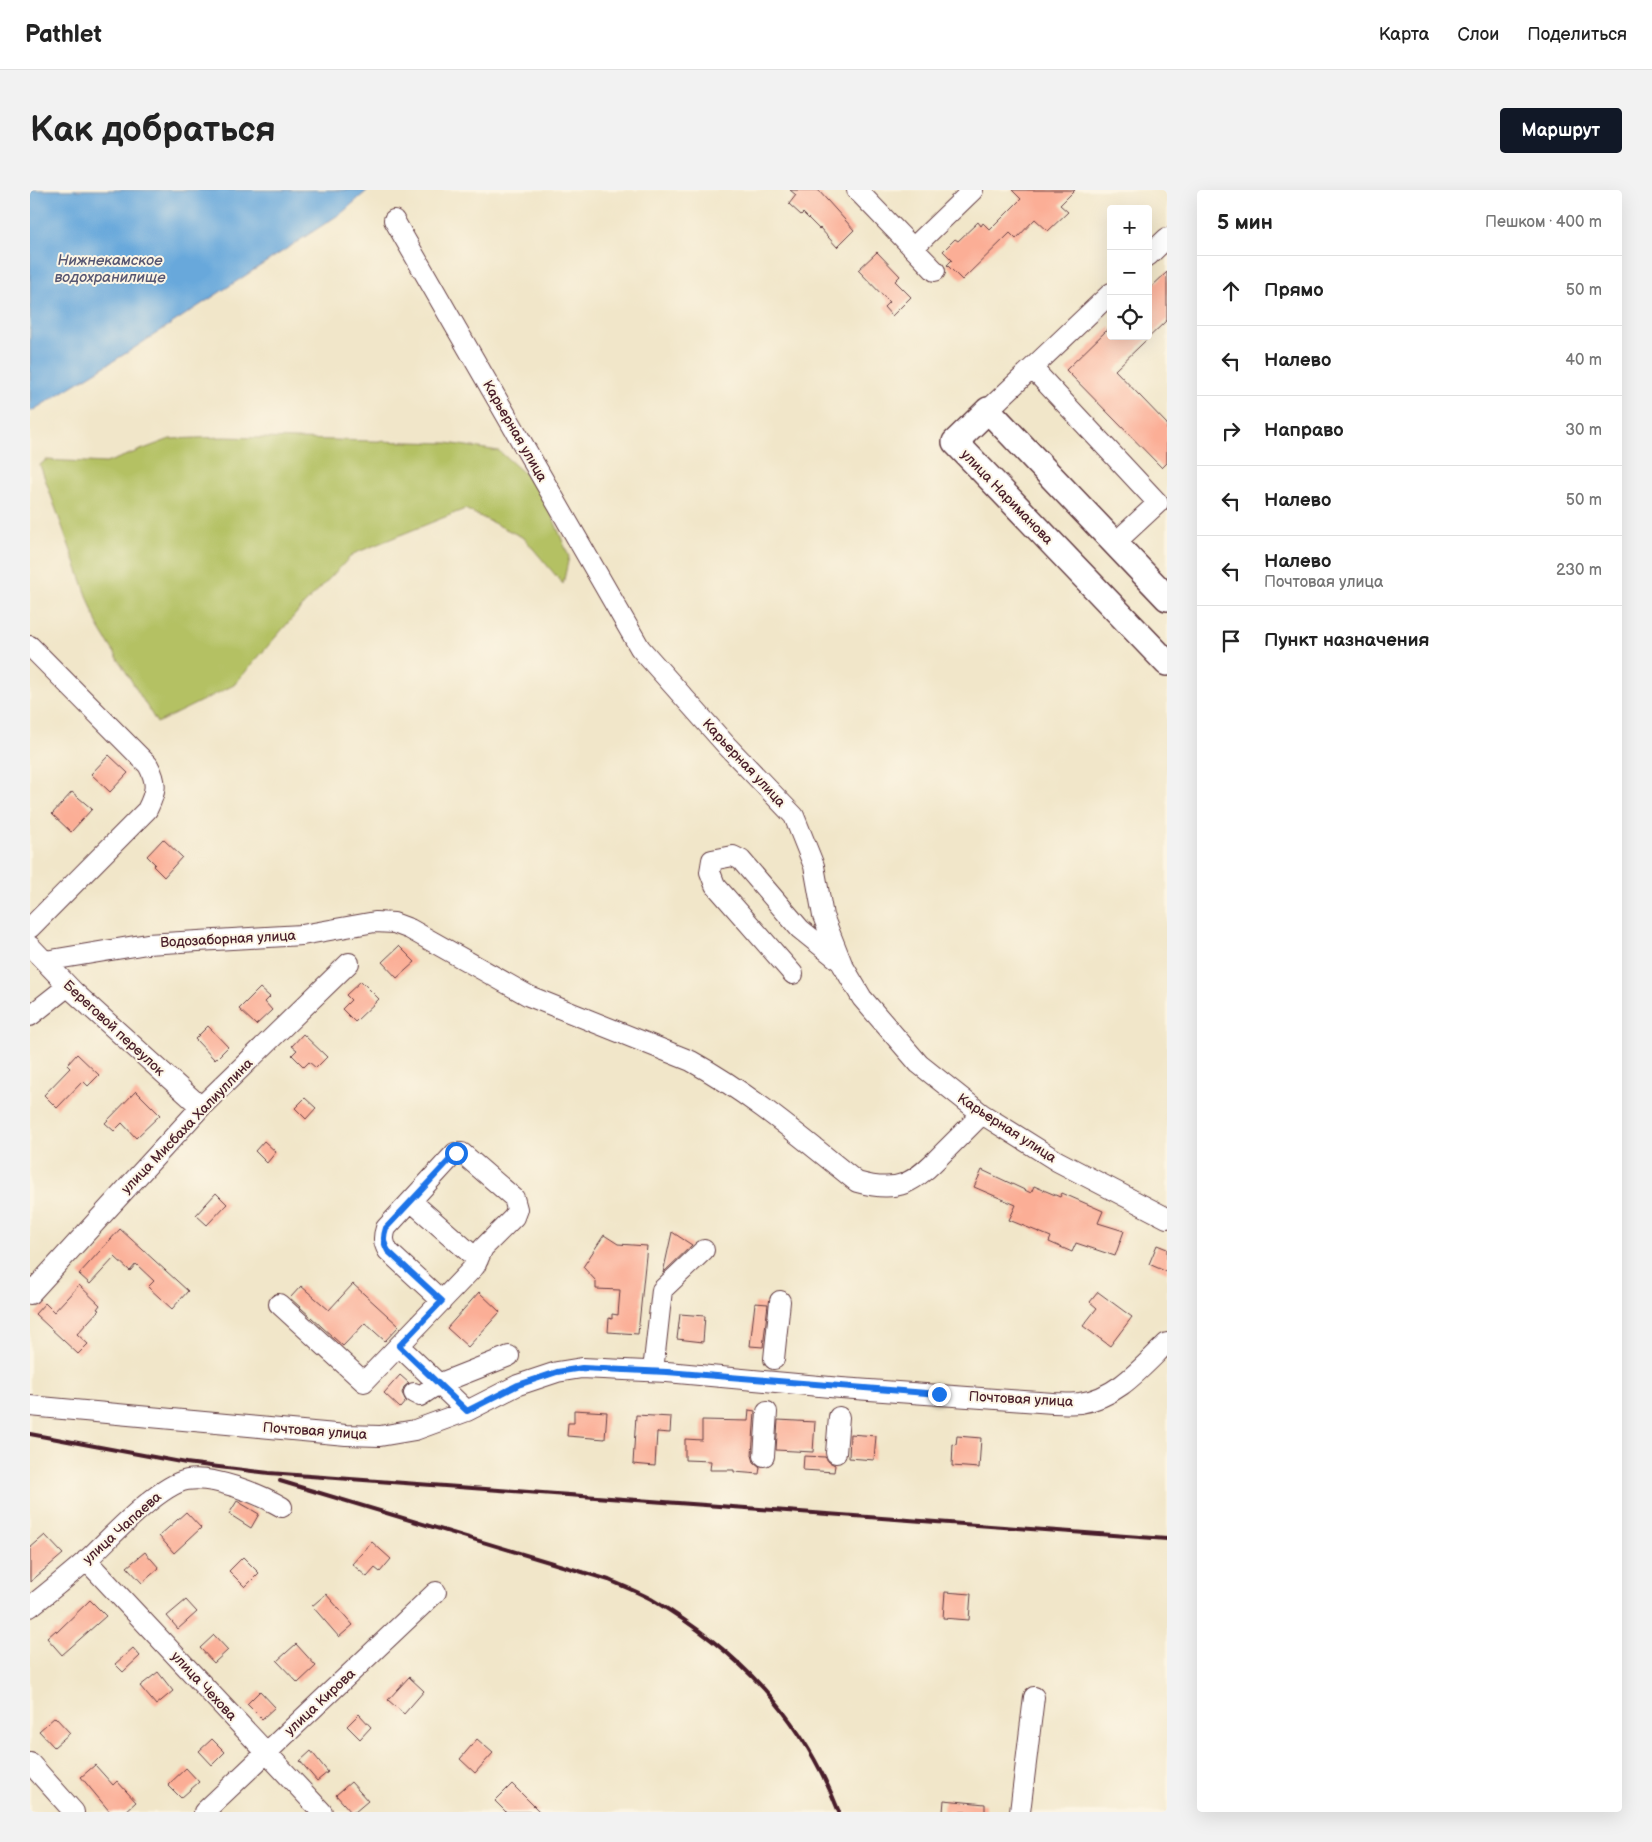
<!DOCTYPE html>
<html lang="ru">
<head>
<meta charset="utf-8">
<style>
  body { margin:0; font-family:"Balsamiq Sans",sans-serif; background:#f2f2f2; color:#222 }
  .controls { position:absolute; right:15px; top:15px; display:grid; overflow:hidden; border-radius:5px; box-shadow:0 5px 20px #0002 }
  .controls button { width:45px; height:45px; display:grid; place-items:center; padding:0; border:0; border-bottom:1px solid #e0e0e0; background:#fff; color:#222; font:25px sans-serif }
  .stop { position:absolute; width:15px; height:15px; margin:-11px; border:4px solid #1a73e8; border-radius:50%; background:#fff }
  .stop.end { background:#1a73e8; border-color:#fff; box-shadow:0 1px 5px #0008 }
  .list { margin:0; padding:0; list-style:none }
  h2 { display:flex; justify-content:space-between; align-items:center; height:65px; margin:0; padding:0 20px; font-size:21px }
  h2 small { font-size:16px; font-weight:400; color:#767676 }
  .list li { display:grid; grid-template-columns:32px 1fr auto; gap:15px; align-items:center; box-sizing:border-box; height:70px; padding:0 20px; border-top:1px solid #e0e0e0 }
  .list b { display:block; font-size:19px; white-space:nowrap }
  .list p { margin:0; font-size:16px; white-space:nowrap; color:#767676 }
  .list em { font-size:16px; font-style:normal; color:#767676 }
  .icon { flex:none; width:28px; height:28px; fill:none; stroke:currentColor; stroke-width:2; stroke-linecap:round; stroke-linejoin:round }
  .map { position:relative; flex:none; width:1137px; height:1622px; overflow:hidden; border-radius:5px }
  header { display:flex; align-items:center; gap:30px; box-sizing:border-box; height:70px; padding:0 25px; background:#fff; border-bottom:1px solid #e0e0e0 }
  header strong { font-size:24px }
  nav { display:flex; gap:28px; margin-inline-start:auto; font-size:18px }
  .intro { display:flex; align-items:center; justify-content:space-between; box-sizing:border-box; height:120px; padding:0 30px }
  h1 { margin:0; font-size:35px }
  .button { padding:12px 22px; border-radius:5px; background:#111827; color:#fff; font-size:18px; font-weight:700 }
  main { display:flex; gap:30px; padding:0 30px }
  aside { flex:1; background:#fff; border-radius:5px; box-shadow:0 5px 20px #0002 }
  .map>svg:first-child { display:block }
  .green { fill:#b4c163; stroke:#7f7047 }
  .water { fill:#68a8db; stroke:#596483 }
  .building { fill:#fbae96 }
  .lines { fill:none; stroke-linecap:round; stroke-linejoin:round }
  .minor-casing { stroke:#633d43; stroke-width:22 }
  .major-casing { stroke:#633d43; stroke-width:28 }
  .minor { stroke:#fff; stroke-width:20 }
  .major { stroke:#fff; stroke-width:25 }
  .rail { stroke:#4a1f2b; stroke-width:4 }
  .route { stroke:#1a73e8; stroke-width:6 }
  .labels { text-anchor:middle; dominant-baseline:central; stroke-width:4; stroke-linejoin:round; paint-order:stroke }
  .street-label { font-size:14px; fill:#4a1f2b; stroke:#fcf5e5 }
  .water-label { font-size:15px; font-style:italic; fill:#565671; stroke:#fcf5e5 }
</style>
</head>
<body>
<header>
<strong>Pathlet</strong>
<nav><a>Карта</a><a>Слои</a><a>Поделиться</a></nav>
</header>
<div class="intro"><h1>Как добраться</h1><a class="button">Маршрут</a></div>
<main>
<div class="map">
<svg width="1137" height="1622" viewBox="0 0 1137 1622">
  <rect width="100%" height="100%" fill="#fcf5e5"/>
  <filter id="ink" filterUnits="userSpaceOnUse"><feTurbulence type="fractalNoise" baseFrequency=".02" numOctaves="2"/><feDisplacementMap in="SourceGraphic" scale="10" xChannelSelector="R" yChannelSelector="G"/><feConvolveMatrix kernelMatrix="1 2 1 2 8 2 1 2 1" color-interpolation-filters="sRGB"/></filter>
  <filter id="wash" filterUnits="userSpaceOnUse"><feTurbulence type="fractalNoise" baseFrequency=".0096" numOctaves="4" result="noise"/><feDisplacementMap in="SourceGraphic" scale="20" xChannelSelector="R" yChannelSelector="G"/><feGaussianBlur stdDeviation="1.12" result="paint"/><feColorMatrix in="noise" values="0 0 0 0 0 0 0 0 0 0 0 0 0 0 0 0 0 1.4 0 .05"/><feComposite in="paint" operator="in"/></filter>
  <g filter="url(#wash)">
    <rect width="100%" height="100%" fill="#f1e6c9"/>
    <!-- green -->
    <path class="green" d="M 194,247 L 417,253 L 469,261 L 511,298 L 539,367 L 533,394 L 494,348 L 435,319 L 323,364 L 271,418 L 204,495 L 127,533 L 68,436 L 10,275 L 16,270 L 76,273 L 140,249 Z"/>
    <!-- water -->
    <path class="water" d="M 0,0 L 338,0 L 313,22 L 98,162 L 0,222 Z"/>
    <g id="blocks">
      <!-- building -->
      <path class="building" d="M 760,0 L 788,0 L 824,40 L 807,57 L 790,38 L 789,39 L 773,23 L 771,25 L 759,14 L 766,5 Z
        M 982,0 L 1045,0 L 1030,15 L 1038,22 L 1018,41 L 1005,29 L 986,49 L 980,43 L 932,90 L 917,75 L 922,70 L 913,61 L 925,49 L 928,51 L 948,32 L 951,36 L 953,33 L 960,40 L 991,9 Z
        M 847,62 L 870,86 L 865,91 L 881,107 L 862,126 L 854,117 L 859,112 L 828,80 Z
        M 1137,82 L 1137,130 L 1085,180 L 1137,234 L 1137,273 L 1132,278 L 1036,180 L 1081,136 L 1081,146 L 1118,146 L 1118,100 Z
        M 79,565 L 98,583 L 80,602 L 61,584 Z
        M 42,602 L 62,619 L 41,642 L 22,624 Z
        M 133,649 L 152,667 L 134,687 L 123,676 L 125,674 L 117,666 Z
        M 369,756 L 385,772 L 367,788 L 352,772 Z
        M 331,791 L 349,809 L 325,832 L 312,819 L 321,810 L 316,805 Z
        M 230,798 L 240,807 L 235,812 L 242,820 L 226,835 L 209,819 Z
        M 178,836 L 198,857 L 185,870 L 165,849 Z
        M 273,844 L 297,867 L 286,878 L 279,872 L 274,877 L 262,865 L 267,860 L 262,856 Z
        M 47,864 L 69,885 L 58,896 L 53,891 L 27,918 L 14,905 L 40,878 L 37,875 Z
        M 106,901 L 130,925 L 106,948 L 92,933 L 84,941 L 75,933 Z
        M 275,908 L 286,918 L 276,929 L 265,918 Z
        M 234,951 L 246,962 L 237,973 L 225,961 Z
        M 952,980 L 1001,1003 L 1004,996 L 1030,1007 L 1032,1003 L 1073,1021 L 1068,1033 L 1094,1041 L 1085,1066 L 1046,1053 L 1042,1062 L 1019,1052 L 1021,1047 L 979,1030 L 986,1015 L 944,997 Z
        M 186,1003 L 197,1014 L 177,1035 L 166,1025 Z
        M 90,1039 L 158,1101 L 142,1119 L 118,1097 L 124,1091 L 106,1074 L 100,1081 L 85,1067 L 60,1094 L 49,1084 Z
        M 642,1042 L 662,1055 L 633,1083 Z
        M 574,1045 L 588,1054 L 617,1056 L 608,1144 L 578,1142 L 579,1128 L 582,1129 L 582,1124 L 588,1125 L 590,1100 L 566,1099 L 566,1091 L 553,1077 Z
        M 1127,1055 L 1137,1059 L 1137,1082 L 1119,1074 Z
        M 323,1094 L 369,1136 L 355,1151 L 335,1133 L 313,1156 L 260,1108 L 271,1096 L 299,1120 Z
        M 49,1095 L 70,1115 L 67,1119 L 69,1120 L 47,1144 L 58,1154 L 48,1164 L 5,1124 L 15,1113 L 24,1122 Z
        M 449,1102 L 470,1122 L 438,1157 L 417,1138 Z
        M 1068,1102 L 1102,1127 L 1080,1156 L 1053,1136 L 1067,1118 L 1060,1112 Z
        M 725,1113 L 738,1114 L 733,1157 L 720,1156 Z
        M 650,1124 L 675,1126 L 673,1152 L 647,1149 Z
        M 370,1185 L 379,1193 L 374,1197 L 372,1203 L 376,1211 L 370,1218 L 354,1203 Z
        M 544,1220 L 577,1222 L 575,1249 L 537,1246 L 538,1233 L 544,1233 Z
        M 719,1220 L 725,1221 L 722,1265 L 724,1272 L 730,1277 L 729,1284 L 704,1282 L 704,1280 L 680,1280 L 681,1271 L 655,1270 L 655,1249 L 672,1250 L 672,1230 L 718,1231 Z
        M 606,1225 L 641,1227 L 640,1243 L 627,1242 L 625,1276 L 603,1274 Z
        M 748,1230 L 785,1232 L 783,1262 L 746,1260 Z
        M 820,1244 L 846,1246 L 844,1270 L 819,1268 Z
        M 927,1246 L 951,1248 L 949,1278 L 922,1276 L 923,1254 L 926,1255 Z
        M 774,1266 L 795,1267 L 799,1272 L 805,1275 L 804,1282 L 773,1280 Z
        M 207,1311 L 229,1324 L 221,1338 L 199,1324 Z
        M 156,1322 L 171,1338 L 144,1363 L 129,1346 Z
        M 15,1345 L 33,1364 L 0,1392 L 0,1358 Z
        M 342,1352 L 361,1369 L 350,1382 L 345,1378 L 337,1387 L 322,1374 Z
        M 115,1362 L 129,1378 L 112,1393 L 97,1377 Z
        M 213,1367 L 229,1383 L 215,1397 L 199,1381 Z
        M 915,1402 L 941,1404 L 939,1430 L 913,1428 Z
        M 296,1404 L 323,1435 L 309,1447 L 282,1416 Z
        M 60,1410 L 76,1426 L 32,1465 L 17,1448 L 26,1440 L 27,1442 Z
        M 156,1410 L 167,1422 L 148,1439 L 137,1426 Z
        M 184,1445 L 198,1460 L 184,1473 L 170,1458 Z
        M 266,1454 L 286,1476 L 268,1493 L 247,1471 Z
        M 103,1458 L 110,1466 L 93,1482 L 85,1474 Z
        M 128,1482 L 143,1501 L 126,1515 L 110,1496 Z
        M 379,1487 L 394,1501 L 374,1524 L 358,1510 Z
        M 230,1501 L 245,1517 L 232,1529 L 217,1514 Z
        M 329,1524 L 341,1537 L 330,1549 L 317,1536 Z
        M 25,1527 L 40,1543 L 24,1557 L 9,1541 Z
        M 182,1549 L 195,1562 L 182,1575 L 169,1561 Z
        M 447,1549 L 463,1563 L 445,1583 L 430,1569 Z
        M 281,1561 L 298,1582 L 287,1591 L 270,1571 Z
        M 65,1575 L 83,1595 L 87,1591 L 106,1612 L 95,1622 L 80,1622 L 51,1587 Z
        M 156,1578 L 169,1592 L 151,1608 L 138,1595 Z
        M 321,1592 L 338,1611 L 325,1622 L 321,1622 L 306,1605 Z
        M 482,1594 L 510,1622 L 476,1622 L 465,1611 Z
        M 914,1610 L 955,1614 L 955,1622 L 913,1622 Z"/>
    </g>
  </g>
  <g filter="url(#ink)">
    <use href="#blocks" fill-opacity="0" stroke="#633d43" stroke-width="1"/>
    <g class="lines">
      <defs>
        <path id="minor" d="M 827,0 L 905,81
          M 364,30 L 610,458 L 697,556 L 764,626 L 784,676 L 793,726 L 812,774 L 832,808 L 889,874 L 952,924 L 1027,971 L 1137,1028
          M 884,57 L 943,0
          M 1118,66 L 1137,48
          M 1003,179 L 1128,313 L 1085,353
          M 958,220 L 1081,103
          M 0,456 L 118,575 C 128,593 126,602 117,620 L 0,738
          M 0,756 L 44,802 L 171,917
          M 15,771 L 117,754 L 272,745 L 345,732 L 364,733 L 380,739 L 499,806 L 661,871 C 721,904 773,949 827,992 C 869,1004 884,993 913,963 C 926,950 939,937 952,924
          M 763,784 L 685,695 L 680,682 L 682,670 L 703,666 L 711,670 L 770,739 L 811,772
          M 0,826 L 38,796
          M 381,1011 L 448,1070
          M 0,1104 L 171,917 L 319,773
          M 249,1114 L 334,1192 L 445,1076 L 453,1058 L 484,1027 L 487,1019 L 484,1008 L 432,963 L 425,963 L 356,1038 C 353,1047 353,1052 358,1061 L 412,1111
          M 369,1156 L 437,1221
          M 744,1169 L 750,1111
          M 623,1181 L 632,1100 L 674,1060
          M 384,1203 L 390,1206 L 408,1194 L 479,1166
          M 0,1216 L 316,1245 L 350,1246 L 385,1240 L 437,1221 L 488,1195 L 527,1182 L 552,1178 L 637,1182 L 811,1198 L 1023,1213 C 1031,1213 1041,1214 1050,1213 C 1087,1208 1112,1177 1137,1153
          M 806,1263 L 809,1227
          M 734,1266 L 737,1222
          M 56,1370 L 292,1622
          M 0,1417 C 20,1401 40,1385 59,1368 C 81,1347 129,1295 157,1290 C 182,1285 230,1304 252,1317
          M 0,1573 L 44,1622
          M 174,1622 L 406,1402
          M 990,1622 L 1004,1507"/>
        <path id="major" d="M 1137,408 L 958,220 L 925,252 L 1137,473"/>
      </defs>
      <!-- minor casing -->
      <use href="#minor" class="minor-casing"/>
      <!-- major casing -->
      <use href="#major" class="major-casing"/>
      <!-- minor -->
      <use href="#minor" class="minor"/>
      <!-- major -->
      <use href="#major" class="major"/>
      <!-- rail -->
      <path class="rail" d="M 0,1244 L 156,1273 L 239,1283 L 1137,1349
        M 250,1291 L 579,1390 C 593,1396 608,1402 621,1409 C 709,1461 772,1526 809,1622"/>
    </g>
  </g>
  <g class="lines" filter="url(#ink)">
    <!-- route -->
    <path class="route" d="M 426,963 L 356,1038 C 353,1047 353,1052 358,1061 L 412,1111 L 369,1156 L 437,1221 L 488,1195 L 527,1182 L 552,1178 L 637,1182 L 909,1204"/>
  </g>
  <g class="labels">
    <!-- street labels -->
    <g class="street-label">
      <text transform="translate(485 241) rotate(60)">Карьерная улица</text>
      <text transform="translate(977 307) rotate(46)">улица Нариманова</text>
      <text transform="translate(714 573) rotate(47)">Карьерная улица</text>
      <text transform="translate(198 749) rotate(-3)">Водозаборная улица</text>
      <text transform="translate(84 838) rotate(43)">Береговой переулок</text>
      <text transform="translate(157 936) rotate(-46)">улица Мисбаха Халиуллина</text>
      <text transform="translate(977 938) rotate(33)">Карьерная улица</text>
      <text transform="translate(991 1209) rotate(3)">Почтовая улица</text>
      <text transform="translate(285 1241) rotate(4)">Почтовая улица</text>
      <text transform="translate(92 1338) rotate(-42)">улица Чапаева</text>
      <text transform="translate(174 1496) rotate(47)">улица Чехова</text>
      <text transform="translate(290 1512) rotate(-43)">улица Кирова</text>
    </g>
    <!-- water labels -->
    <g class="water-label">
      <text x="80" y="70">Нижнекамское<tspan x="80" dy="17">водохранилище</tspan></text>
    </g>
  </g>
</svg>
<div class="controls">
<button>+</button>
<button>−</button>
<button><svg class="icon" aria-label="locate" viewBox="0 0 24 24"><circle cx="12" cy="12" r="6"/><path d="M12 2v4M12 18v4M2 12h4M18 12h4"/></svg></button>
</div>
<div class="stop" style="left:426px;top:963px"></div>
<div class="stop end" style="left:909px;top:1204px"></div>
</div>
<aside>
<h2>5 мин<small>Пешком · 400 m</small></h2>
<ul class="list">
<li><svg class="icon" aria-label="ahead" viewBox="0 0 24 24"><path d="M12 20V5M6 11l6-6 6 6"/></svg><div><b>Прямо</b></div><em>50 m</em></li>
<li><svg class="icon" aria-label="left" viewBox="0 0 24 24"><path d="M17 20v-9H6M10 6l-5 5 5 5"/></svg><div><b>Налево</b></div><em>40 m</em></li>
<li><svg class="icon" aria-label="right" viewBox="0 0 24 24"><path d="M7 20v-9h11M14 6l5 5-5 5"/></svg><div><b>Направо</b></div><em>30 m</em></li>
<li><svg class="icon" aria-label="left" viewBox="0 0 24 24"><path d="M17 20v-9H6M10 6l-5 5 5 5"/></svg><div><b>Налево</b></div><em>50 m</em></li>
<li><svg class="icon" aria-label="left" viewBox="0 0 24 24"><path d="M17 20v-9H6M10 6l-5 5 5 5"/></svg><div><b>Налево</b><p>Почтовая улица</p></div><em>230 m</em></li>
<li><svg class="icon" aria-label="arrive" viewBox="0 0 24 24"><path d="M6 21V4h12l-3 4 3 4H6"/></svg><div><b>Пункт назначения</b></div></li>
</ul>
</aside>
</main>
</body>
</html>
